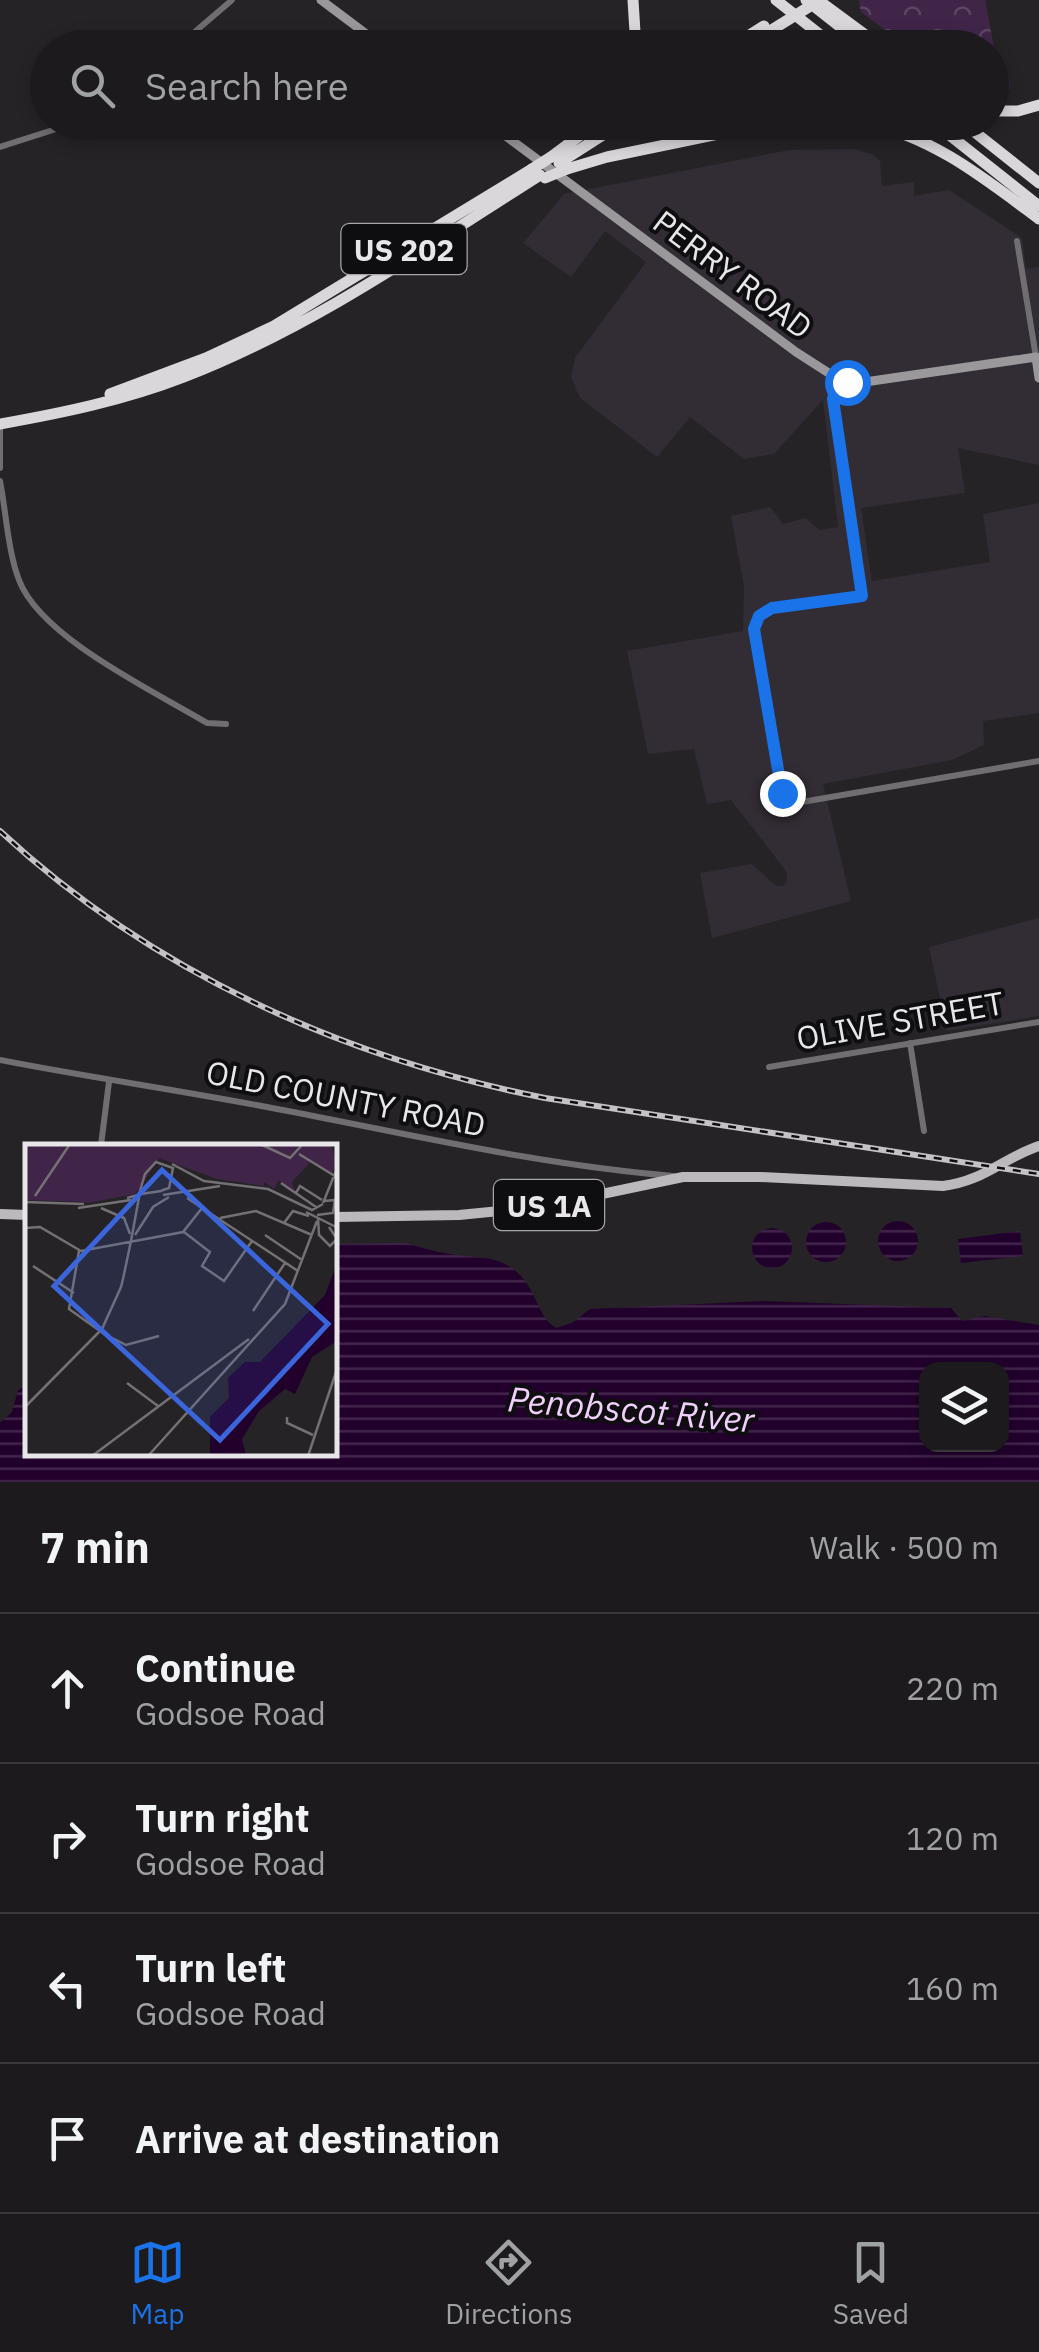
<!DOCTYPE html>
<html lang="en">
<head>
<meta charset="utf-8">
<style>
  body { margin:0; font-family:"IBM Plex Sans",sans-serif; background:#29272a; color:#f1f3f6 }
  .controls { position:absolute; right:30px; bottom:30px; display:grid; overflow:hidden; border-radius:20px; box-shadow:0 5px 15px #0003 }
  .controls button { width:90px; height:90px; display:grid; place-items:center; padding:0; border:0; border-bottom:2px solid #3a383b; background:#1c1a1d; color:#f1f3f6; font:50px sans-serif }
  .stop { position:absolute; width:30px; height:30px; margin:-22px; border:8px solid #1a73e8; border-radius:50%; background:#fff }
  .stop.end { background:#1a73e8; border-color:#fff; box-shadow:0 2px 10px #0008 }
  .list { margin:0; padding:0; list-style:none }
  h2 { display:flex; justify-content:space-between; align-items:center; height:130px; margin:0; padding:0 40px; font-size:42px }
  h2 small { font-size:32px; font-weight:400; color:#a0a1a4 }
  .list li { display:grid; grid-template-columns:65px 1fr auto; gap:30px; align-items:center; box-sizing:border-box; height:150px; padding:0 40px; border-top:2px solid #3a383b }
  .list b { display:block; font-size:38px; white-space:nowrap }
  .list p { margin:0; font-size:32px; white-space:nowrap; color:#a0a1a4 }
  .list em { font-size:32px; font-style:normal; color:#a0a1a4 }
  .icon { flex:none; width:55px; height:55px; fill:none; stroke:currentColor; stroke-width:2; stroke-linecap:round; stroke-linejoin:round }
  .map { position:relative; flex:none; width:1039px; height:1482px; overflow:hidden }
  .search { position:absolute; background:#1c1a1d; box-shadow:0 5px 15px #0003; left:30px; right:30px; top:30px; height:110px; display:flex; align-items:center; gap:25px; box-sizing:border-box; padding:0 35px; border-radius:55px; color:#a0a1a4; font-size:38px }
  .sheet { height:730px; background:#1c1a1d }
  nav { display:flex; justify-content:space-around; align-items:center; box-sizing:border-box; height:140px; border-top:2px solid #3a383b; background:#1c1a1d; font-size:28px; color:#a0a1a4 }
  nav a { display:grid; justify-items:center; gap:5px }
  nav .on { color:#1a73e8 }
  .map>svg:first-child { display:block }
  .built { fill:#322c34 }
  .forest { fill:url(#forest-crowns) }
  .water { fill:url(#water-rules); fill-rule:evenodd }
  .lines { fill:none; stroke-linecap:round; stroke-linejoin:round }
  .street { stroke:#706e70; stroke-width:6 }
  .secondary { stroke:#9a989b; stroke-width:9 }
  .primary { stroke:#bcb9bd; stroke-width:10 }
  .highway { stroke:#dad7db; stroke-width:11 }
  .rail-casing { stroke:#c4c2c5; stroke-width:6 }
  .rail { stroke:#0e0d0f; stroke-width:2.5; stroke-dasharray:8; stroke-linecap:butt }
  .highway-bridge { stroke:#dad7db; stroke-width:11 }
  .route { stroke:#1a73e8; stroke-width:12 }
  .labels { text-anchor:middle; dominant-baseline:central; stroke-width:8; stroke-linejoin:round; paint-order:stroke }
  .shield { fill:#0e0d0f; stroke:#a7a5a8; stroke-width:2.5 }
  .shield-label { font-size:30px; font-weight:bold; fill:#e8e6e9 }
  .street-label { font-size:32px; fill:#e8e6e9; stroke:#0e0d0f }
  .water-label { font-size:35px; font-style:italic; fill:#f1cffd; stroke:#0e0d0f }
  .inset-road { fill:none; stroke:#747175; stroke-width:2.5 }
  .view { fill:#3b65db; fill-opacity:0.15; stroke:#3b65db; stroke-width:5 }
  .inset-edge { fill:none; stroke:#e8e6e9; stroke-width:5 }
</style>
</head>
<body>
<div class="map">
<svg width="1039" height="1482" viewBox="0 0 1039 1482">
  <defs>
    <pattern id="forest-crowns" width="20" height="18" patternUnits="userSpaceOnUse" patternTransform="scale(2.5)"><rect width="20" height="18" fill="#402549"/><path d="M2 6a3 3 0 1 1 6 0M12 15a3 3 0 1 1 6 0" fill="none" stroke="#5c4563"/></pattern>
    <pattern id="water-rules" width="6" height="5" patternUnits="userSpaceOnUse" patternTransform="scale(2.5)"><rect width="6" height="5" fill="#21002c"/><path d="M0 2.5h6" fill="none" stroke="#41254b"/></pattern>
  </defs>
  <rect width="100%" height="100%" fill="#262327"/>
  <!-- built -->
  <path class="built" d="M 854,149 L 872,154 L 880,161 L 882,186 L 914,182 L 914,196 L 949,190 L 1022,238 L 1026,269 L 1039,267 L 1039,465 L 958,448 L 965,493 L 861,508 L 872,581 L 990,562 L 983,514 L 1039,503 L 1039,713 L 983,721 L 984,745 L 952,760 L 823,784 L 851,901 L 712,938 L 700,873 L 752,864 L 775,885 L 783,886 L 787,881 L 786,871 L 731,800 L 707,804 L 694,749 L 648,754 L 627,651 L 743,631 L 744,586 L 731,516 L 770,507 L 783,524 L 806,518 L 819,530 L 838,527 L 823,400 L 774,454 L 744,459 L 690,417 L 657,457 L 580,398 L 571,377 L 575,358 L 646,262 L 605,231 L 571,277 L 523,243 L 564,194 L 789,150 Z
    M 1039,918 L 1039,1016 L 947,1031 L 929,947 Z"/>
  <!-- forest -->
  <path class="forest" d="M 859,0 L 985,0 L 995,53 L 1009,79 L 1010,89 L 992,97 L 992,48 L 908,47 L 861,12 Z"/>
  <!-- water -->
  <path class="water" d="M878 1241a20 20 0 1 1 40 0a20 20 0 1 1-40 0Z
    M806 1242a20 20 0 1 1 40 0a20 20 0 1 1-40 0Z
    M752 1248a20 20 0 1 1 40 0a20 20 0 1 1-40 0Z
    M 1020,1231 L 1023,1256 L 961,1263 L 958,1239 Z
    M 406,1243 C 419,1247 432,1251 445,1253 C 477,1260 503,1252 525,1281 C 537,1296 539,1317 556,1328 L 572,1323 L 590,1309 L 764,1301 L 951,1308 L 962,1321 L 985,1316 L 1039,1325 L 1039,1482 L 0,1482 L 0,1423 L 12,1412 L 18,1390 L 27,1385 L 28,1454 L 335,1454 L 335,1244 ZM 926,1370 L 1002,1370 L 1002,1444 L 926,1444 Z"/>
  <g class="lines">
    <!-- street -->
    <path class="street" d="M 176,48 L 232,0
      M 0,147 L 78,122
      M 1017,241 L 1036,357
      M 838,379 L 833,399 L 862,596 L 771,609 L 764,611 L 755,622 L 782,793 L 794,803 L 802,802 L 1039,761
      M 0,468 L 0,424
      M 0,481 C 6,511 8,552 19,580 C 41,638 154,691 207,723 L 226,724
      M 910,1043 L 924,1131
      M 0,1060 C 92,1078 185,1091 277,1109 C 409,1134 539,1165 673,1176
      M 769,1067 L 1039,1022
      M 101,1145 L 109,1082"/>
    <!-- secondary -->
    <path class="secondary" d="M 321,0 L 385,48
      M 487,122 L 796,352 L 838,379 L 865,382 L 1036,357 L 1039,378"/>
    <!-- primary -->
    <path class="primary" d="M 0,1214 L 28,1215
      M 335,1217 L 459,1215 L 540,1207 L 683,1177 L 760,1177 L 943,1186 C 984,1181 1001,1159 1039,1146"/>
    <!-- highway -->
    <path class="highway" d="M 633,0 L 636,48
      M 776,0 L 837,48
      M 806,0 L 867,48
      M 818,0 L 883,48
      M 729,48 L 764,26
      M 992,111 L 1018,111 L 1039,105
      M 863,122 C 932,136 984,178 1039,219
      M 933,122 L 1039,206
      M 962,122 L 1039,183
      M 551,157 L 598,122
      M 559,163 L 623,122
      M 567,169 L 607,157 L 777,122
      M 110,394 L 206,358 L 274,326 L 532,169
      M 0,424 C 62,413 125,400 184,377 C 311,328 425,248 540,175"/>
    <defs>
      <path id="rail" d="M 0,831 C 152,972 343,1058 545,1098 L 1039,1174"/>
    </defs>
    <!-- rail casing -->
    <use href="#rail" class="rail-casing"/>
    <!-- rail -->
    <use href="#rail" class="rail"/>
    <!-- highway-bridge -->
    <path class="highway-bridge" d="M 770,31 L 820,0
      M 532,169 L 551,157
      M 545,178 L 567,169"/>
  </g>
  <g class="lines">
    <!-- route -->
    <path class="route" d="M 782,793 L 754,629 L 759,616 L 772,608 L 862,596 L 833,399 L 838,379 L 847,382"/>
  </g>
  <g class="labels">
    <!-- shield labels -->
    <g class="shield">
      <rect x="341.5" y="224" width="125" height="50" rx="8"/>
      <rect x="494" y="1180" width="110" height="50" rx="8"/>
    </g>
    <g class="shield-label">
      <text x="404" y="249">US 202</text>
      <text x="549" y="1205">US 1A</text>
    </g>
    <!-- street labels -->
    <g class="street-label">
      <text transform="translate(733 274) rotate(37)">PERRY ROAD</text>
      <text transform="translate(900 1020) rotate(-10)">OLIVE STREET</text>
      <text transform="translate(346 1098) rotate(11)">OLD COUNTY ROAD</text>
    </g>
    <!-- water labels -->
    <g class="water-label">
      <text transform="translate(631 1409) rotate(5)">Penobscot River</text>
    </g>
  </g>
  <!-- overview -->
  <g transform="translate(25 1144)">
    <rect width="312" height="312" fill="#262327"/>
    <path d="M 0,0 L 187,0 L 239,33 L 239,42 L 192,35 L 134,14 L 113,47 L 68,58 L 0,56 Z" fill="#402549"/>
    <path d="M 73,0 L 95,41 L 110,40 L 104,11 L 127,16 L 110,50 L 63,59 L 26,54 L 48,29 L 45,48 L 57,51 L 73,24 ZM 187,0 L 305,0 L 312,17 L 307,30 L 286,17 L 267,38 L 270,47 L 254,36 L 249,45 Z" fill="#402549"/>
    <path d="M 312,119 L 312,197 L 287,213 L 270,250 L 260,245 L 234,267 L 217,295 L 221,312 L 185,312 L 185,273 L 204,254 L 203,234 L 220,218 L 235,218 L 300,151 Z" fill="#21002c"/>
    <path class="inset-road" d="M 235,0 L 265,14 L 278,0M 274,10 L 313,34M 147,20 L 179,37 L 243,45 L 287,66 L 298,60M 256,39 L 291,63M 271,49 L 275,42 L 297,56M 138,51 L 195,42M 10,52 L 45,0M 162,54 L 273,127M 0,58 L 59,60M 298,59 L 313,22M 53,64 L 106,56M 76,64 L 99,74 L 105,90M 281,68 L 313,84M 292,71 L 308,69 L 310,56 L 299,57M 293,73 L 294,91 L 305,102 L 312,95 L 304,83M 195,74 L 231,67 L 287,91M 259,79 L 268,67 L 284,72M 0,84 L 15,83 L 56,107 L 158,88 L 177,64M 159,88 L 185,108 L 177,122 L 199,137 L 227,97M 110,91 L 128,63 L 144,53M 240,91 L 277,116M 54,107 L 44,165 L 82,192M 8,122 L 49,149M 228,167 L 260,119M 81,191 L 101,201 L 134,192M 102,239 L 133,262M 0,263 L 77,185 L 96,143 L 98,135 L 106,97 L 113,59 L 115,47 L 117,40 L 120,30 L 131,18 L 148,24 L 144,44 L 138,46 L 136,47 L 116,50 L 113,51 L 102,54M 262,273 L 262,279 L 288,291M 67,312 L 224,195M 123,312 L 260,160 L 292,77M 283,312 L 313,222"/>
    <path class="view" d="M 137,26 L 303,180 L 195,296 L 29,142 Z"/>
    <rect width="312" height="312" class="inset-edge"/>
  </g>
</svg>
<div class="controls">
<button><svg class="icon" aria-label="layers" viewBox="0 0 24 24"><path d="M12 4l9 5-9 5-9-5zM3 14l9 5 9-5"/></svg></button>
</div>
<div class="stop" style="left:847px;top:382px"></div>
<div class="stop end" style="left:782px;top:793px"></div>
<div class="search"><svg class="icon" aria-label="search" viewBox="0 0 24 24"><circle cx="10" cy="10" r="6"/><path d="M15 15l6 6"/></svg>Search here</div>
</div>
<section class="sheet">
<h2>7 min<small>Walk · 500 m</small></h2>
<ul class="list">
<li><svg class="icon" aria-label="ahead" viewBox="0 0 24 24"><path d="M12 20V5M6 11l6-6 6 6"/></svg><div><b>Continue</b><p>Godsoe Road</p></div><em>220 m</em></li>
<li><svg class="icon" aria-label="right" viewBox="0 0 24 24"><path d="M7 20v-9h11M14 6l5 5-5 5"/></svg><div><b>Turn right</b><p>Godsoe Road</p></div><em>120 m</em></li>
<li><svg class="icon" aria-label="left" viewBox="0 0 24 24"><path d="M17 20v-9H6M10 6l-5 5 5 5"/></svg><div><b>Turn left</b><p>Godsoe Road</p></div><em>160 m</em></li>
<li><svg class="icon" aria-label="arrive" viewBox="0 0 24 24"><path d="M6 21V4h12l-3 4 3 4H6"/></svg><div><b>Arrive at destination</b></div></li>
</ul>
</section>
<nav>
<a class="on"><svg class="icon" aria-label="map" viewBox="0 0 24 24"><path d="M3 6l6-2 6 2 6-2v14l-6 2-6-2-6 2zM9 4v14M15 6v14"/></svg>Map</a>
<a><svg class="icon" aria-label="directions" viewBox="0 0 24 24"><path d="M12 3l9 9-9 9-9-9zM9 14v-3h6M13 9l2 2-2 2"/></svg>Directions</a>
<a><svg class="icon" aria-label="saved" viewBox="0 0 24 24"><path d="M7 4h10v16l-5-4-5 4z"/></svg>Saved</a>
</nav>
</body>
</html>
